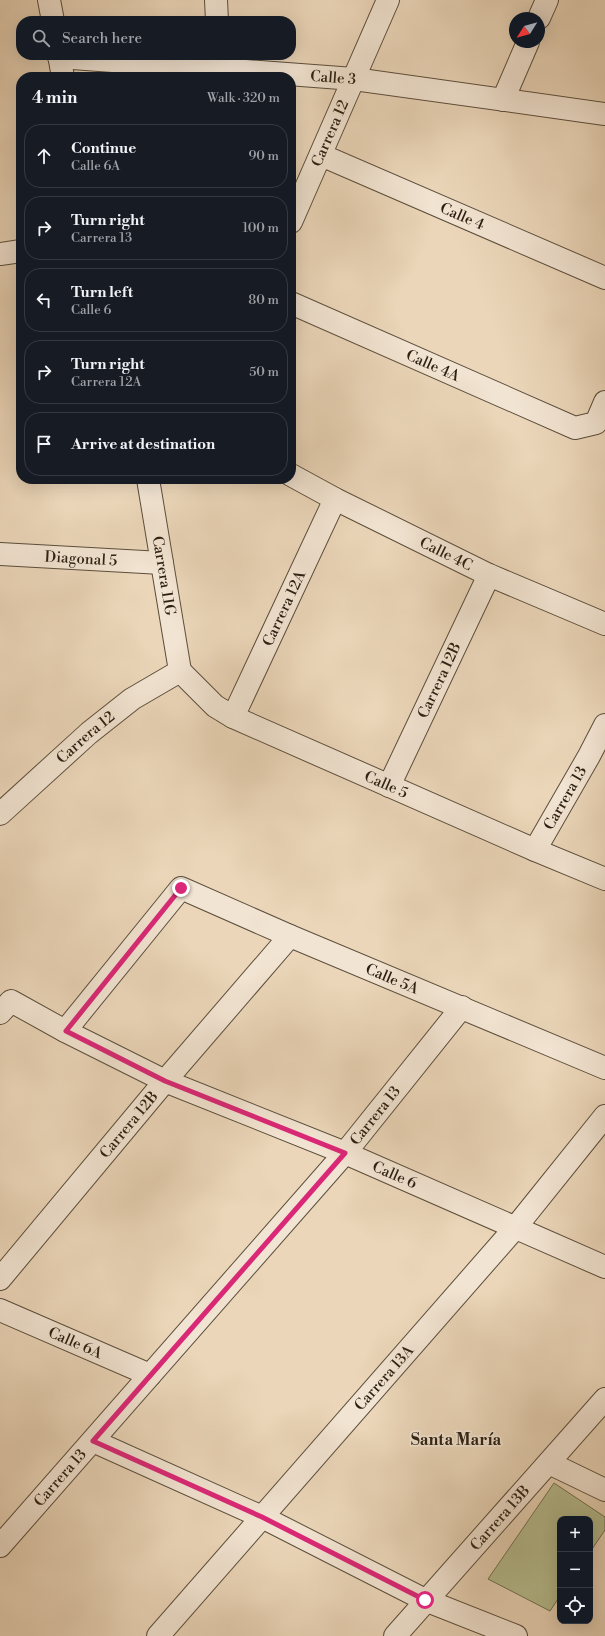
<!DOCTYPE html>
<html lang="en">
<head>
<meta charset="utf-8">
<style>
  body { margin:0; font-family:"Libre Bodoni",serif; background:#20242c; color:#f1f3f6 }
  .controls { position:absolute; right:12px; bottom:12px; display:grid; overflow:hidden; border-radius:8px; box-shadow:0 4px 16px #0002 }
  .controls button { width:36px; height:36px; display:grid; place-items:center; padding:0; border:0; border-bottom:1px solid #363941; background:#171b24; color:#f1f3f6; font:20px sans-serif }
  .compass { position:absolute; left:509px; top:12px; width:36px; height:36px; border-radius:50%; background:#171b24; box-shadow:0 4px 16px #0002; rotate:233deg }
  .stop { position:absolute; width:12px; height:12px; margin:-9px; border:3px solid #db2777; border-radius:50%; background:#fff }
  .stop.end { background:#db2777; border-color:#fff; box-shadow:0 1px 4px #0008 }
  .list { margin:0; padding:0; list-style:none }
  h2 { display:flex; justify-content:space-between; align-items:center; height:52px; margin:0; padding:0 16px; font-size:17px }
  h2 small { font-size:13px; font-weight:400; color:#9ea1a6 }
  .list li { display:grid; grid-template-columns:26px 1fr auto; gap:12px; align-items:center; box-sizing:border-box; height:64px; margin:0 8px 8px; padding:0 8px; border:1px solid #363941; border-radius:16px }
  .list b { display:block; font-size:15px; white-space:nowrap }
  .list p { margin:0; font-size:13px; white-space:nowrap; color:#9ea1a6 }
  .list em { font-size:13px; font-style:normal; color:#9ea1a6 }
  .icon { flex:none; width:22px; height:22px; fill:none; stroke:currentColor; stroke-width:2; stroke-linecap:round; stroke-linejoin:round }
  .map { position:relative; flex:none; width:605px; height:1636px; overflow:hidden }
  .search { position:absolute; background:#171b24; box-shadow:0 4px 16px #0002; left:16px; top:16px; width:280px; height:44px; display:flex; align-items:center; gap:10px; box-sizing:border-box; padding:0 14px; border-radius:16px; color:#9ea1a6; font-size:15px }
  .panel { position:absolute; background:#171b24; box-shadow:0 4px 16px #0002; left:16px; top:72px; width:280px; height:412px; border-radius:16px }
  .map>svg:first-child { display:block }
  .green { fill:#b6be90; stroke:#716f52 }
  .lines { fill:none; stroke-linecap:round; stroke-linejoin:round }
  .street-casing { stroke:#5c4e3c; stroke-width:24 }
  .street { stroke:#f2e4d2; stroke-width:22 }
  .route { stroke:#db2777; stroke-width:5 }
  .labels { text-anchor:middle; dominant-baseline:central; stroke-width:3.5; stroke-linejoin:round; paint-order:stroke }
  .street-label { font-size:15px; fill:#2c2013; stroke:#f2e4d2 }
  .neighbourhood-label { font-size:16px; font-weight:bold; fill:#2c2013; stroke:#f2e4d2 }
</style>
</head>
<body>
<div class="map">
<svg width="605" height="1636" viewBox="0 0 605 1636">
  <rect width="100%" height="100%" fill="#ebd6b9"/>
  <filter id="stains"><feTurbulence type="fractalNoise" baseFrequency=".005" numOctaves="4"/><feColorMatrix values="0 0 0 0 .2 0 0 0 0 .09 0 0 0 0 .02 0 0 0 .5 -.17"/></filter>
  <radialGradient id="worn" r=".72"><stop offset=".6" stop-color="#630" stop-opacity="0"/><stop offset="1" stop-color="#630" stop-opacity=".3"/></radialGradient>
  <!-- green -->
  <path class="green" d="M 554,1483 L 605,1517 L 605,1530 L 590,1552 L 590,1519 L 560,1519 L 560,1596 L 550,1611 L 488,1579 Z"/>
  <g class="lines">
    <defs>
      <g id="street">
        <path d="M 49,0 L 53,21"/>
        <path d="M 216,0 L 217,21"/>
        <path d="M 539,18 L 547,0"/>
        <path d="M 59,55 L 63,77"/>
        <path id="s1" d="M 59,57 L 354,79 L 605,114"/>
        <path d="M 503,100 L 528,42"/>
        <path id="s2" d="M 321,155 L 605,278"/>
        <path id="s3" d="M 291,222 L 388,0"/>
        <path d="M 0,254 L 21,251"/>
        <path id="s4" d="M 291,303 L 575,428 L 596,423 L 605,402"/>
        <path id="s5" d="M 291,475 L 335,499 L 489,575 L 605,624"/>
        <path id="s6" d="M 148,479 L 180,671"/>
        <path id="s7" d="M 0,554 L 162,563"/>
        <path id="s8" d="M 180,671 L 215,706 L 233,717 L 535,850 L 605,879"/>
        <path id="s9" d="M 233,717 L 335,499"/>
        <path id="s10" d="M 389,786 L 489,575"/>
        <path id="s11" d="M 0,814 L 89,733 L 132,699 L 180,671"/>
        <path id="s12" d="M 535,850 L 589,756 L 605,725"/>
        <path id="s13" d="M 0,1013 L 11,1001 L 65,1031 L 165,1081 L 345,1153 L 605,1267"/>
        <path id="s14" d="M 65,1031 L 181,888 L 290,936 L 605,1068"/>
        <path id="s15" d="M 0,1279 L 165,1081 L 290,936"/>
        <path id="s16" d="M 0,1310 L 150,1375"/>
        <path d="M 93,1441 L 262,1517 L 425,1600 L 516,1636"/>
        <path d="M 549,1463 L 605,1490"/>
        <path id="s17" d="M 0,1546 L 345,1153 L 462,1007"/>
        <path id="s18" d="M 158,1636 L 515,1228 L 605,1116"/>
        <path id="s19" d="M 395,1636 L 605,1399"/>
      </g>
    </defs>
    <!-- street casing -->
    <use href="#street" class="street-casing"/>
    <!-- street -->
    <use href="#street" class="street"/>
  </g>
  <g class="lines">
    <!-- route -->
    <path class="route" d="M 181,888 L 66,1031 L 165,1081 L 345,1153 L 93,1441 L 262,1517 L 425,1600"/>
  </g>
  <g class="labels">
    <!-- street labels -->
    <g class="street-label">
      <text stroke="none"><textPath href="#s1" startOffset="275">Calle 3</textPath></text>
      <text stroke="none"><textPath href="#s3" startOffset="97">Carrera 12</textPath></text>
      <text stroke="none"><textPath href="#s2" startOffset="154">Calle 4</textPath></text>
      <text stroke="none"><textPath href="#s4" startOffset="155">Calle 4A</textPath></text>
      <text stroke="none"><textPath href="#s5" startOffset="174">Calle 4C</textPath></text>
      <text stroke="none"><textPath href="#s7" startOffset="81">Diagonal 5</textPath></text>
      <text stroke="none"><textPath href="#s6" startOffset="98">Carrera 11G</textPath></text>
      <text stroke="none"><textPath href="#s9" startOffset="120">Carrera 12A</textPath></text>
      <text stroke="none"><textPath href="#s10" startOffset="117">Carrera 12B</textPath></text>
      <text stroke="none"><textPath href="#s11" startOffset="115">Carrera 12</textPath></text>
      <text stroke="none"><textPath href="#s8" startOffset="238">Calle 5</textPath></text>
      <text stroke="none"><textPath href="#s12" startOffset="60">Carrera 13</textPath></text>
      <text stroke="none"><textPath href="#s14" startOffset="414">Calle 5A</textPath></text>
      <text stroke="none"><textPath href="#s17" startOffset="571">Carrera 13</textPath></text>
      <text stroke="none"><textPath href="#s15" startOffset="201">Carrera 12B</textPath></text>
      <text stroke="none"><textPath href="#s13" startOffset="438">Calle 6</textPath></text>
      <text stroke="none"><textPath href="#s16" startOffset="82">Calle 6A</textPath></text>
      <text stroke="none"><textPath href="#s18" startOffset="343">Carrera 13A</textPath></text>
      <text stroke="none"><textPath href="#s17" startOffset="91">Carrera 13</textPath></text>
      <text stroke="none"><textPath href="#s19" startOffset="158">Carrera 13B</textPath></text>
    </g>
    <!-- neighbourhood labels -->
    <g class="neighbourhood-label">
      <text x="456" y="1440">Santa María</text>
    </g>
  </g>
  <rect width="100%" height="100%" filter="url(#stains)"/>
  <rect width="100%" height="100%" fill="url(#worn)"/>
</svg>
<div class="controls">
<button>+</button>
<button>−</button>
<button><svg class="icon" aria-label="locate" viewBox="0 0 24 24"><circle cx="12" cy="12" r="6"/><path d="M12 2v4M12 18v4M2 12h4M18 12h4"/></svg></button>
</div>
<svg class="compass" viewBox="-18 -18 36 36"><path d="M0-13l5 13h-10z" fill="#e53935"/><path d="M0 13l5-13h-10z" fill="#9ea1a6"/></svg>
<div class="stop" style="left:425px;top:1600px"></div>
<div class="stop end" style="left:181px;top:888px"></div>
<div class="search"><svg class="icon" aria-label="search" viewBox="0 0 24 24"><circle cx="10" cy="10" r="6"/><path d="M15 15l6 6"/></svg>Search here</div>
<section class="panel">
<h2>4 min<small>Walk · 320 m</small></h2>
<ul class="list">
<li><svg class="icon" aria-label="ahead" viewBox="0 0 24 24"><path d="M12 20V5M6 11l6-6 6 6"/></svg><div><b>Continue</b><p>Calle 6A</p></div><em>90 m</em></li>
<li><svg class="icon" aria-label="right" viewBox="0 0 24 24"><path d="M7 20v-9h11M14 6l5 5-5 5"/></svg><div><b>Turn right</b><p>Carrera 13</p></div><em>100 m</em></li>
<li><svg class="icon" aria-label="left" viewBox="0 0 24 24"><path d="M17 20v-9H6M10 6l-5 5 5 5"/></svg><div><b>Turn left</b><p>Calle 6</p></div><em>80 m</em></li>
<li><svg class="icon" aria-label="right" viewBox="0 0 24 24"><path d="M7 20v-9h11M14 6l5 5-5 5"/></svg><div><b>Turn right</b><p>Carrera 12A</p></div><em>50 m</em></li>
<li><svg class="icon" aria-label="arrive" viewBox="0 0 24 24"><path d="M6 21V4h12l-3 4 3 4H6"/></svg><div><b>Arrive at destination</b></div></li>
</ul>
</section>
</div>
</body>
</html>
